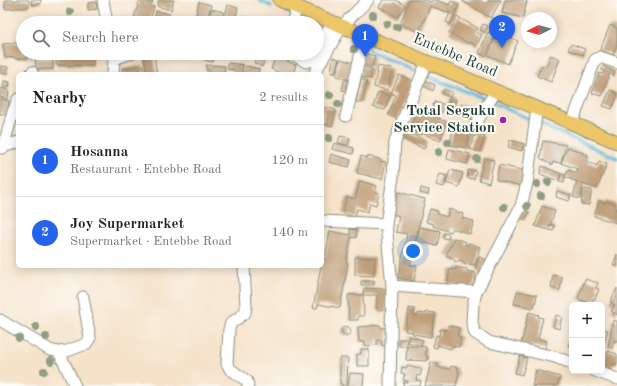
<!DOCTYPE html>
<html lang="en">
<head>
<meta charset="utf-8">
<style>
  body { margin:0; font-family:"Old Standard TT",serif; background:#f2f2f2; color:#222 }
  .controls { position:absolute; right:12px; bottom:12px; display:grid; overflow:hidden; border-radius:6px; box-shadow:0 2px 10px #0003 }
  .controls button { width:36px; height:36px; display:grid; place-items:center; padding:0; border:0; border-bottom:1px solid #e0e0e0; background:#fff; color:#222; font:20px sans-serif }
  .compass { position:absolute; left:521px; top:12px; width:36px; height:36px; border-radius:50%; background:#fff; box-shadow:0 2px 10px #0003; rotate:265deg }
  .you { position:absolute; left:413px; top:251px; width:14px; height:14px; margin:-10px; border:3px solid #fff; border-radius:50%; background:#1a73e8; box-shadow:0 0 0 6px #1a73e833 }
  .badge { display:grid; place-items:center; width:26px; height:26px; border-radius:50%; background:#2563eb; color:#fff; font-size:13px; font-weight:700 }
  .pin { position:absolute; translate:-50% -33px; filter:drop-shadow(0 1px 2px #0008) }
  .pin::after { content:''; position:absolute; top:21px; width:14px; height:12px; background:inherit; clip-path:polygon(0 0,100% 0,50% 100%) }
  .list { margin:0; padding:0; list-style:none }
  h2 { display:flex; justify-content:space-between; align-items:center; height:52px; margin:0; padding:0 16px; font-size:17px }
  h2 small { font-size:13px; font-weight:400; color:#767676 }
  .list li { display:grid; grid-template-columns:26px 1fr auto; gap:12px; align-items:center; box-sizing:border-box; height:72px; padding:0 16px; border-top:1px solid #e0e0e0 }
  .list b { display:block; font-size:15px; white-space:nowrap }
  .list p { margin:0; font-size:13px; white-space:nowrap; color:#767676 }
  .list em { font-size:13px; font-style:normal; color:#767676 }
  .icon { flex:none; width:22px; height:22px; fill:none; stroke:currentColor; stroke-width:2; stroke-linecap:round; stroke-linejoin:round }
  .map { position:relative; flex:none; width:617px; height:386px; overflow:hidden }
  .search { position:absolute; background:#fff; box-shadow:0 2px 10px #0003; left:16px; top:16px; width:308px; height:44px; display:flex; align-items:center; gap:10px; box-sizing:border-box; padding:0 14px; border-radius:22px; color:#767676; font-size:15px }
  .panel { position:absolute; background:#fff; box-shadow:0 2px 10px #0003; left:16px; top:72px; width:308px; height:196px; border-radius:6px }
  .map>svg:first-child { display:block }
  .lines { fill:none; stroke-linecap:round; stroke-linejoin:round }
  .stream { stroke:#61badf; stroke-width:3.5 }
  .building { fill:#bf9e79 }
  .minor-casing { stroke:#8a907e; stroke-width:13 }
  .major-casing { stroke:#8a907e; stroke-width:15 }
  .minor { stroke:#fff; stroke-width:11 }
  .major { stroke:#ecc669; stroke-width:13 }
  .tree { fill:#8e9d84 }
  .poi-dot { fill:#b5179e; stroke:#fdfcf7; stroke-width:1.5 }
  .labels { text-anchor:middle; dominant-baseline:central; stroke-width:4; stroke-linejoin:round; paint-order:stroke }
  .street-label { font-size:15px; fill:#1f3d34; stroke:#fdfcf7 }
  .poi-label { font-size:15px; font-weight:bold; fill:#1f3d34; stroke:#fdfcf7; text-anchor:end }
</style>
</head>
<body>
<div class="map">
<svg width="617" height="386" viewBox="0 0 617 386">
  <rect width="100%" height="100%" fill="#fdfcf7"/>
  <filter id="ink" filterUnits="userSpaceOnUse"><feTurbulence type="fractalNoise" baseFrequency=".025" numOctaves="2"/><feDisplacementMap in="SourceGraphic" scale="8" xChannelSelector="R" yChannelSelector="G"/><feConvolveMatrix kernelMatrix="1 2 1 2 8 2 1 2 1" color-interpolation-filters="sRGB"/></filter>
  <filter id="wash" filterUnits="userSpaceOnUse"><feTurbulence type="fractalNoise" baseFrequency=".012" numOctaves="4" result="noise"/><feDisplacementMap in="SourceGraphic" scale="16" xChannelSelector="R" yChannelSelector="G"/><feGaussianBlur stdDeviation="0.9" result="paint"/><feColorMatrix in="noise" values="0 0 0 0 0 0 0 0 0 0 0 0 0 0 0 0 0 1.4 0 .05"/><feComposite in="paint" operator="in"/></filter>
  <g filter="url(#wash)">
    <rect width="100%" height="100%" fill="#f5e2c9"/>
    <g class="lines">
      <!-- stream -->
      <path class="stream" d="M 260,1 L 271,6
        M 286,11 L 292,14
        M 303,20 L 310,23
        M 317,27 L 326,32
        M 368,50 L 415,71
        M 427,76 L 485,99
        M 496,104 L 529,119
        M 540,124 L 617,158"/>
    </g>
    <g id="blocks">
      <!-- building -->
      <path class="building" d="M 5,0 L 29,0 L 29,7 L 5,9 Z
        M 31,0 L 41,0 L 41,3 L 32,5 Z
        M 140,0 L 153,0 L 152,4 Z
        M 159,0 L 174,0 L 171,10 L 157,6 Z
        M 383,0 L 396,0 L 405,5 L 398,17 L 379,7 Z
        M 409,0 L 425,0 L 431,2 L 432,0 L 436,0 L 449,5 L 451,1 L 459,4 L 451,24 L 446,22 L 450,13 L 430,6 L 419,32 L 400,24 Z
        M 461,0 L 479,0 L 486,4 L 489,0 L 501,0 L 491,18 Z
        M 505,0 L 527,0 L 523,18 L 502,13 Z
        M 96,2 L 97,9 L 88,10 L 88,3 Z
        M 139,2 L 154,7 L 150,21 L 134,17 Z
        M 199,2 L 211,5 L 206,23 L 194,23 Z
        M 228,5 L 238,8 L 234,23 L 223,23 Z
        M 211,9 L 224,12 L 221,23 L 208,23 Z
        M 156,11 L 170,14 L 168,23 L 154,21 Z
        M 240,16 L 263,20 L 262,23 L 238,23 Z
        M 457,17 L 478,28 L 476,32 L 482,35 L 476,46 L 470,42 L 470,44 L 449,33 Z
        M 483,24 L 488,26 L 485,33 L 480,30 Z
        M 610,25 L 617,28 L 617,45 L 613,55 L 600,50 Z
        M 488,32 L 495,35 L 486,56 L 479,53 Z
        M 498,32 L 518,41 L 508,64 L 488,55 Z
        M 23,42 L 23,53 L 28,53 L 28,58 L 15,59 L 15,57 L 5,58 L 3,44 Z
        M 571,44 L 585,49 L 583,55 L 568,50 Z
        M 30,53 L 37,53 L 37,58 L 30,58 Z
        M 57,53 L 93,53 L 93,66 L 56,65 Z
        M 205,53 L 215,53 L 213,62 L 204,60 Z
        M 216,53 L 229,53 L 227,58 L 215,56 Z
        M 258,53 L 268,53 L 262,67 L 254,63 Z
        M 363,53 L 375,56 L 372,67 L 361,64 Z
        M 551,55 L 560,59 L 551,82 L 537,76 L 542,65 L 546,67 Z
        M 154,56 L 157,74 L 147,74 L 144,58 Z
        M 276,56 L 296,65 L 293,74 L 283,74 L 271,69 Z
        M 333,57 L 339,59 L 335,73 L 331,73 Z
        M 35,59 L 53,59 L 53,69 L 36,69 Z
        M 340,59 L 355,63 L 351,80 L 336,76 Z
        M 228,63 L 243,65 L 242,74 L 235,74 L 235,70 L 227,69 Z
        M 143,65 L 144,74 L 123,74 L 122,69 Z
        M 206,65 L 225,66 L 224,74 L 210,74 L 211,72 L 206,70 Z
        M 0,66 L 8,67 L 8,74 L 0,73 Z
        M 246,66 L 259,69 L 258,74 L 244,74 Z
        M 378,66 L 392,69 L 388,90 L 374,87 Z
        M 603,66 L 615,72 L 614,76 L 609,74 L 608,76 L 609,77 L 602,96 L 592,93 L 599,73 L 603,74 L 604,71 L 602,70 Z
        M 362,67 L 372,69 L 370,79 L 360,77 Z
        M 399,75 L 413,81 L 398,119 L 388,115 L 396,95 L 391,93 Z
        M 361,79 L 367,81 L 362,103 L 356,102 Z
        M 344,80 L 352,81 L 350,92 L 342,90 Z
        M 424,80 L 435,85 L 433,91 L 422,85 Z
        M 4,81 L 10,82 L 9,88 L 3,87 Z
        M 0,88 L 9,90 L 8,99 L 0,97 Z
        M 444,89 L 452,92 L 450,97 L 456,99 L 453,109 L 447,107 L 450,97 L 442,94 Z
        M 610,90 L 617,93 L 617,97 L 612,109 L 603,106 Z
        M 378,92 L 390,96 L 385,110 L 373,107 Z
        M 0,99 L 9,101 L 7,115 L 0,114 Z
        M 435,101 L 445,105 L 439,119 L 447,122 L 440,141 L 422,133 L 421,135 L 409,130 L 417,109 L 429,115 Z
        M 461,104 L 478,110 L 474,121 L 458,115 Z
        M 325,107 L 336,110 L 332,126 L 322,124 Z
        M 453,130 L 469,133 L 467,148 L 450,145 Z
        M 405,131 L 427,141 L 424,149 L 402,138 Z
        M 475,134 L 485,137 L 480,152 L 470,149 Z
        M 340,136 L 350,138 L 348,145 L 338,143 Z
        M 510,140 L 524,144 L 522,151 L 508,147 Z
        M 543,141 L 566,145 L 561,163 L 553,162 L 552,165 L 540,158 Z
        M 334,143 L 354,148 L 353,154 L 332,149 Z
        M 568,147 L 588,155 L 586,161 L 597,166 L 599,161 L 607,164 L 597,189 L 583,184 L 580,199 L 573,197 L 577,182 L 583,184 L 565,177 L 568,170 L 577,173 L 578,169 L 561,163 Z
        M 449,149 L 470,154 L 467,164 L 447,159 Z
        M 331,154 L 351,160 L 349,167 L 329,162 Z
        M 361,156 L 367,158 L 367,156 L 380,159 L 380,161 L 386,162 L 382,179 L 357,173 Z
        M 484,158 L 494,160 L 489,183 L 479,180 Z
        M 499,165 L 526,171 L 522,186 L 496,180 Z
        M 542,166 L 561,174 L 558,181 L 540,174 Z
        M 450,170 L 463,173 L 459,187 L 446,183 Z
        M 468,170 L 476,171 L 474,179 L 467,178 Z
        M 440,174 L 447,176 L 444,187 L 436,185 Z
        M 561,174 L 565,175 L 564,183 L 559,182 Z
        M 360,181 L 377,186 L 375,192 L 379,193 L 376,205 L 370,203 L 368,212 L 357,209 L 355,217 L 342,213 L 347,197 L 355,199 Z
        M 421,188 L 429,190 L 428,195 L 420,193 Z
        M 583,189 L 592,190 L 589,205 L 581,204 Z
        M 557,191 L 571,195 L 569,201 L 556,197 Z
        M 398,192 L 425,199 L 410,265 L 417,266 L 414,281 L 398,278 L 407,234 L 396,232 L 399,216 L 392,214 Z
        M 599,201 L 605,203 L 606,201 L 616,204 L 615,210 L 617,210 L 616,223 L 594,216 Z
        M 542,206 L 555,211 L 549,228 L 551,224 L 555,226 L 553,231 L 535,226 Z
        M 430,209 L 437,211 L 437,214 L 447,217 L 449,209 L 463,214 L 462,218 L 474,221 L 470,234 L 452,228 L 451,232 L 433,226 L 434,224 L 426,222 Z
        M 523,209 L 529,212 L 525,220 L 519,217 Z
        M 420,227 L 440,231 L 437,246 L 417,241 Z
        M 350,229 L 357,230 L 356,238 L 351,237 L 346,263 L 348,264 L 340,308 L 318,304 L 317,308 L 313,308 L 321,266 L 322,266 L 322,259 L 325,259 L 330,231 L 350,235 Z
        M 444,233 L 449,234 L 448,239 L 443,238 Z
        M 454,238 L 466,242 L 465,245 L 468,245 L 469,243 L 480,247 L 478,253 L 479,254 L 475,265 L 470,264 L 465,265 L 463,261 L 460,260 L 455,262 L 453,258 L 446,256 L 450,246 L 451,246 Z
        M 617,254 L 617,267 L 613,265 Z
        M 355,257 L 375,258 L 374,276 L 355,275 Z
        M 479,257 L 487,260 L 482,272 L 475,269 Z
        M 456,267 L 467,269 L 467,271 L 476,273 L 474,285 L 472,285 L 471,288 L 447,284 L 450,269 L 456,270 Z
        M 553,275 L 562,277 L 560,290 L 551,288 Z
        M 585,279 L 598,283 L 596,288 L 599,289 L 595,299 L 593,299 L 591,304 L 578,299 Z
        M 361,281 L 374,281 L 374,285 L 361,285 Z
        M 364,288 L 387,289 L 386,310 L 377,310 L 377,295 L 363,295 Z
        M 617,288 L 617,315 L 611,311 L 615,305 L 610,302 Z
        M 517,291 L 537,295 L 534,308 L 514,304 Z
        M 348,295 L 363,295 L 364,316 L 358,316 L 358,320 L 349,320 Z
        M 409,308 L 415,309 L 414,315 L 418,316 L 418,313 L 426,314 L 426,312 L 435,313 L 431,337 L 413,334 L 413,332 L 405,331 Z
        M 529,312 L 539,315 L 538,317 L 543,318 L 538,339 L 547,341 L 545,349 L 521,343 Z
        M 556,315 L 562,317 L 559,329 L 553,327 Z
        M 613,320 L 617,321 L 617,341 L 614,341 L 612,348 L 608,347 Z
        M 380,325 L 381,328 L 387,328 L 389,345 L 382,346 L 381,340 L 377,340 L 377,345 L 365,346 L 365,342 L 359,342 L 358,327 Z
        M 448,325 L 459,328 L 457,336 L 461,337 L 459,347 L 452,346 L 451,349 L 438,345 L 437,348 L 433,347 L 436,335 L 439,336 L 440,329 L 447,330 Z
        M341.5 331a4.5 4.5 0 1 1 9 0a4.5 4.5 0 1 1-9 0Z
        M 602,329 L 608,330 L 602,351 Z
        M 572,334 L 572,346 L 568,346 Z
        M 409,336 L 423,340 L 421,346 L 407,342 L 407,346 L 399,346 L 399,339 L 407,339 L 407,342 Z
        M 407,346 L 426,347 L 426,356 L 428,356 L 427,361 L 406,360 Z
        M 361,349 L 369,349 L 369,366 L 357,366 L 357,354 L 361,354 Z
        M 608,351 L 617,354 L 617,365 L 613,364 L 610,372 L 605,370 L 606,365 L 604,365 Z
        M 520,356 L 527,358 L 522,375 L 515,373 Z
        M 340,358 L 348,358 L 347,386 L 342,386 L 342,384 L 340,384 Z
        M 431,362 L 438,364 L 437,367 L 450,369 L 451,366 L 458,368 L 458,371 L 459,372 L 456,386 L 425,386 Z
        M 407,366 L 422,369 L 420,376 L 417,375 L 416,380 L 421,381 L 420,386 L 403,386 L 404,382 L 408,383 L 408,381 L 403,380 L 405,374 L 401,373 L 402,367 L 406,368 Z
        M 536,370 L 560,377 L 557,386 L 532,386 Z
        M 350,373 L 364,374 L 363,386 L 348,386 Z"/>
    </g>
  </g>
  <g filter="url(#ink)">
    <use href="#blocks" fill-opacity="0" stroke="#8a907e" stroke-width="1"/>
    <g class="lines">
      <defs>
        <path id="minor" d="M 103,0 L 107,23
          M 292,23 L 297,7
          M 317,49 L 333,22
          M 113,53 L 114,59 L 113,74
          M 291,53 L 306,62 C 311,62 313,57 315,53
          M 114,59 L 131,53
          M 31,74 L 32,72
          M 314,74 L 342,26 L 368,0
          M 537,108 L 527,183 L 521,206 L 476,292 L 473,305 L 472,323 L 475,333 L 489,342 L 555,357 L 572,363
          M 346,116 L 365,35
          M 572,123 L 595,60 L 600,57 L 617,63
          M 474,130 L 479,118 L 496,91
          M 0,148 L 18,142
          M 3,148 L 13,112 L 18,99
          M 322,221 L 386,224
          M 244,266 L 246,307 L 245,313 L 231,323 L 229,329 L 227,363 L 230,369 L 247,381 L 248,386
          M 392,286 L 476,292
          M 0,320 L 50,350 L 59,352 L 67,351 L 86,344 L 90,338 L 83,297
          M 59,352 L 75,386
          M 595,371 L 617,379
          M 390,386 L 392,286 L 386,224 L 393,177 L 395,142 L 401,124 L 427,62"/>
        <path id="major" d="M 280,0 L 617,142"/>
      </defs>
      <!-- minor casing -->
      <use href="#minor" class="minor-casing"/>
      <!-- major casing -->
      <use href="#major" class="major-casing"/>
      <!-- minor -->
      <use href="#minor" class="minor"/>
      <!-- major -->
      <use href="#major" class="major"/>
    </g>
    <!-- trees -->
    <g class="tree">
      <circle cx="70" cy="12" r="4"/>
      <circle cx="373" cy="15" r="4"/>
      <circle cx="387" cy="24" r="4"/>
      <circle cx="397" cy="27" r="4"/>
      <circle cx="354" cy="49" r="4"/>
      <circle cx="330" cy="95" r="4"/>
      <circle cx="338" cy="104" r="4"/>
      <circle cx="329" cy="138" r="4"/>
      <circle cx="448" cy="142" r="4"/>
      <circle cx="439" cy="152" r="4"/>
      <circle cx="477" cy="159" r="4"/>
      <circle cx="548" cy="182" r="4"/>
      <circle cx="537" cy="184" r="4"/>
      <circle cx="541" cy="196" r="4"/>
      <circle cx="527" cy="206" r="4"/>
      <circle cx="504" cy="207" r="4"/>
      <circle cx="36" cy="327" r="4"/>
      <circle cx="46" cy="337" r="4"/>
      <circle cx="19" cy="338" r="4"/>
      <circle cx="51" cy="361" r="4"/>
      <circle cx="44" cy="371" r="4"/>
    </g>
  </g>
  <!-- markers -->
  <circle class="poi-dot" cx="503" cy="120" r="4"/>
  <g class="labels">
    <!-- street labels -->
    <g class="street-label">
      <text transform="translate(455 56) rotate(23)">Entebbe Road</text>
    </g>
    <!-- poi labels -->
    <g class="poi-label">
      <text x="495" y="111">Total Seguku<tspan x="495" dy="17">Service Station</tspan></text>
    </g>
  </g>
</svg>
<div class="controls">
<button>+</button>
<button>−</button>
</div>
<svg class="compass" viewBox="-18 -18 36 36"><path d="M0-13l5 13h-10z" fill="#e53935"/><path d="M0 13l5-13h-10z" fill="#767676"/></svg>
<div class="you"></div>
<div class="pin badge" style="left:365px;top:57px">1</div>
<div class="pin badge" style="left:502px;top:48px">2</div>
<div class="search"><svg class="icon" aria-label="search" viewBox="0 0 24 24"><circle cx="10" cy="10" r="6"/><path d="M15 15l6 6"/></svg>Search here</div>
<section class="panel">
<h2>Nearby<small>2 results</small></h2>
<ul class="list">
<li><span class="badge">1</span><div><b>Hosanna</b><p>Restaurant · Entebbe Road</p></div><em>120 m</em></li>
<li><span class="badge">2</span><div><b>Joy Supermarket</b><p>Supermarket · Entebbe Road</p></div><em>140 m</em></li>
</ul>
</section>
</div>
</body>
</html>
